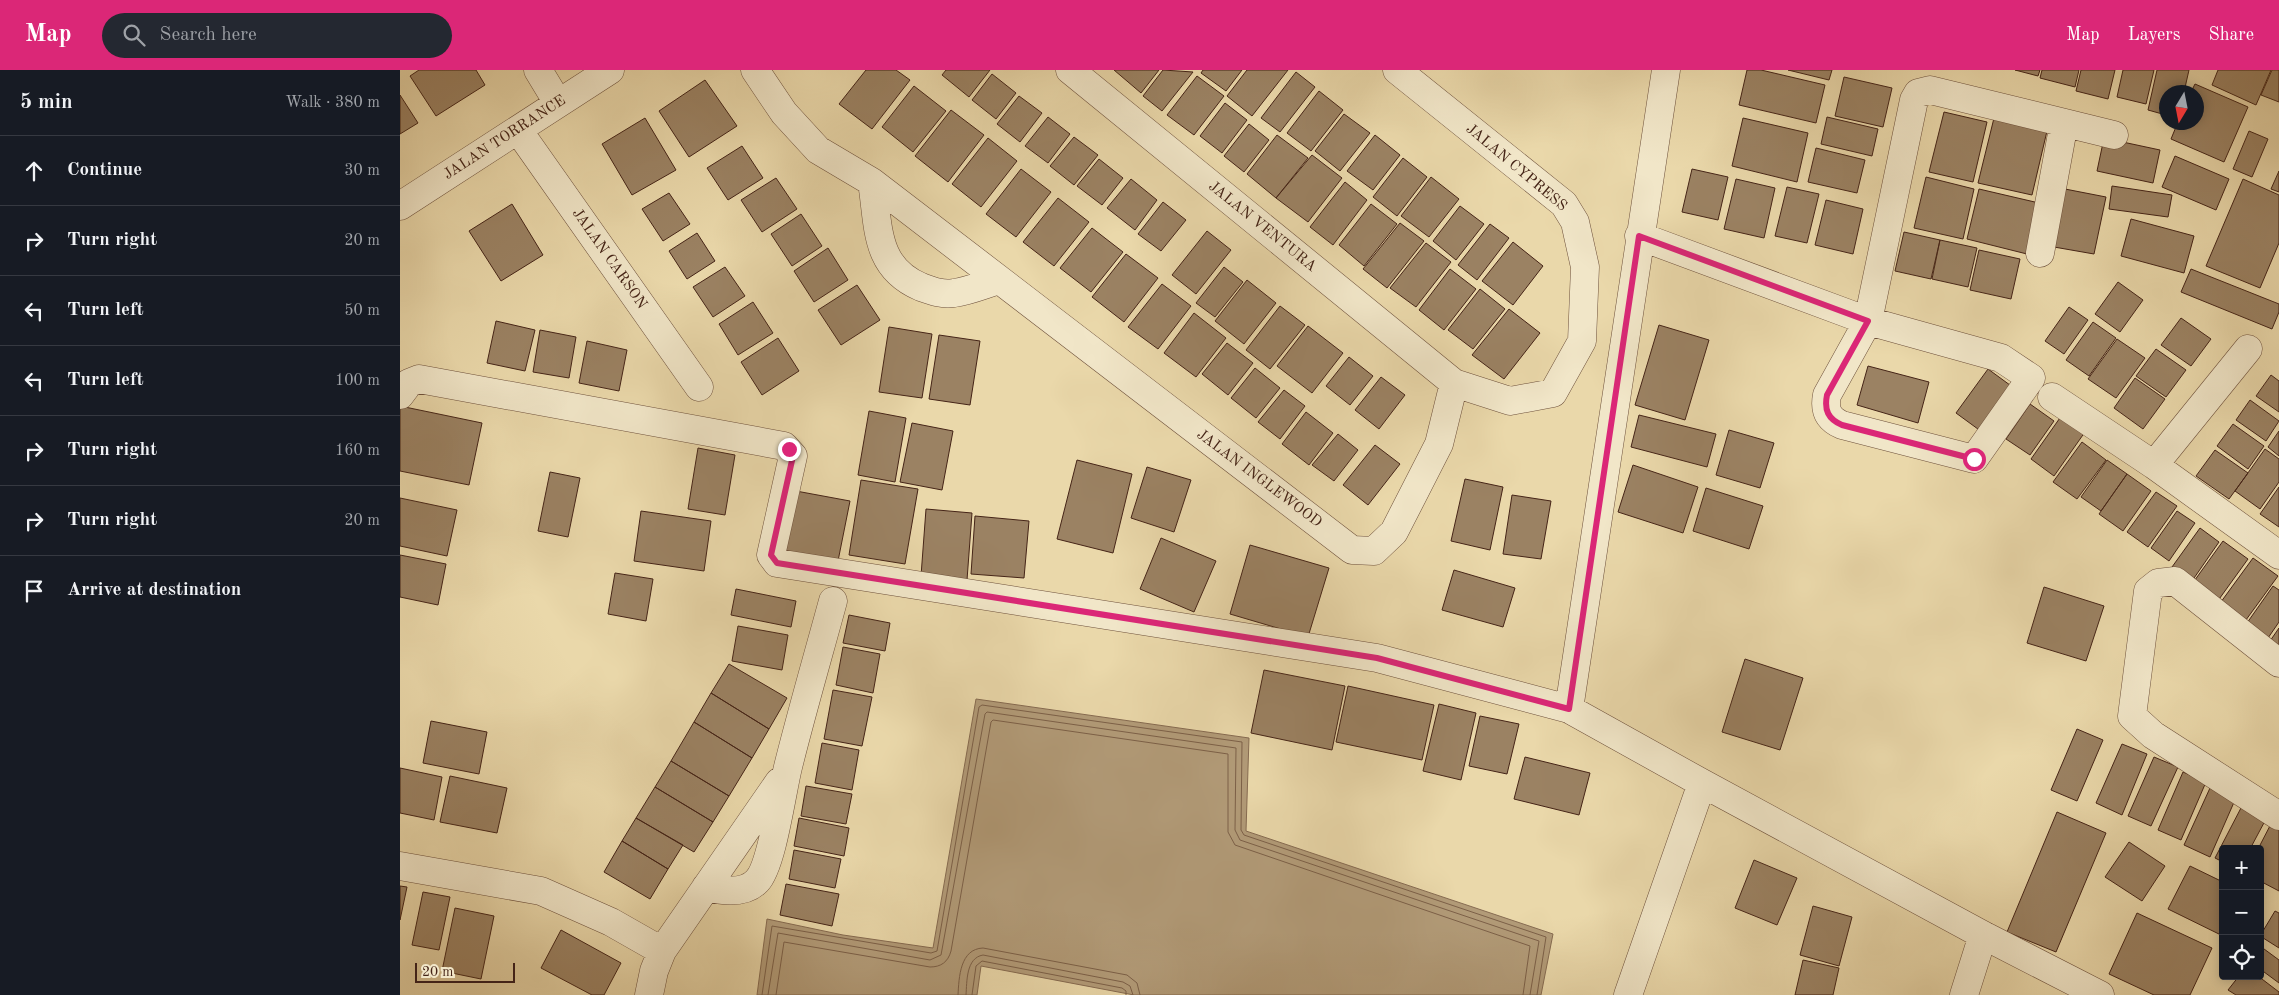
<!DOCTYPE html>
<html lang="en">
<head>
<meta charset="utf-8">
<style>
  body { margin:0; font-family:"Old Standard TT",serif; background:#242831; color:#f1f3f6 }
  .controls { position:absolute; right:15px; bottom:15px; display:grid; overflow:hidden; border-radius:5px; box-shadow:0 2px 12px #0003 }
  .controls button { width:45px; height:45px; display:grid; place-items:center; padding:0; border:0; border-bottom:1px solid #363941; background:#171b24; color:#f1f3f6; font:25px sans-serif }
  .compass { position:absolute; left:1759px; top:15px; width:45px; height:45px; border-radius:50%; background:#171b24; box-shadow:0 2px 12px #0003; rotate:190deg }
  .scale { position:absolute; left:15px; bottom:12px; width:100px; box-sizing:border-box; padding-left:5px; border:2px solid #452417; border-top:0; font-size:14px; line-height:18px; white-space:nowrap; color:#452417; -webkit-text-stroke:4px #f1e6c8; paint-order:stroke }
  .stop { position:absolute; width:15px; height:15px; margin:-11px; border:4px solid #db2777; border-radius:50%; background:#fff }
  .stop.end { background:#db2777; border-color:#fff; box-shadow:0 1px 5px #0008 }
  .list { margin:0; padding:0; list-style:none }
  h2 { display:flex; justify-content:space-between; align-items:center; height:65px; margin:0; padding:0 20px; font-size:21px }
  h2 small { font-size:16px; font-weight:400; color:#9ea1a6 }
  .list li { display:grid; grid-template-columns:32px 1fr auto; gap:15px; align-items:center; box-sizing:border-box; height:70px; padding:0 20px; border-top:1px solid #363941 }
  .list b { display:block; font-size:19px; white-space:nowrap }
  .list em { font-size:16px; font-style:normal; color:#9ea1a6 }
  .icon { flex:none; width:28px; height:28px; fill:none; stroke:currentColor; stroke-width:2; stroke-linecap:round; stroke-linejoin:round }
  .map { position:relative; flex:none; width:1879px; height:925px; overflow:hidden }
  header { display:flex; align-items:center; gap:30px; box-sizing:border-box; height:70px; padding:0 25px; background:#db2777; color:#fff }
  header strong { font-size:24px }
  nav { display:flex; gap:28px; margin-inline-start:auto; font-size:18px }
  .search { width:350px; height:45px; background:#242831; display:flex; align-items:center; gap:12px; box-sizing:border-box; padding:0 18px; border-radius:28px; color:#9ea1a6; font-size:19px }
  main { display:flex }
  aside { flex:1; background:#171b24 }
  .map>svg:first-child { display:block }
  .water { fill:#b29b78; stroke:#866b51 }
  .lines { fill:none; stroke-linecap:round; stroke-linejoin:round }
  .shore { stroke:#7c6048; stroke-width:1 }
  .building { fill:#9b8263; stroke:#452417 }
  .minor-casing { stroke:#6e513c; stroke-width:29 }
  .minor { stroke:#f1e6c8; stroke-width:28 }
  .route { stroke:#db2777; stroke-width:6 }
  .labels { text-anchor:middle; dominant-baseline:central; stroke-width:5; stroke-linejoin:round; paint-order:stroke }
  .street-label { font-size:15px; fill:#452417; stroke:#f1e6c8 }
</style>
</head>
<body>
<header>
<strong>Map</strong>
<div class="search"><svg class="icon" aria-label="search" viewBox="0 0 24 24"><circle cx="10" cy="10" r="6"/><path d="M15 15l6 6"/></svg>Search here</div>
<nav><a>Map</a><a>Layers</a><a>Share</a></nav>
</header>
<main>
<aside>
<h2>5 min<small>Walk · 380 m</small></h2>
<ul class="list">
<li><svg class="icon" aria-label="ahead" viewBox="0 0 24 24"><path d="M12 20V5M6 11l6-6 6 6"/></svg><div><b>Continue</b></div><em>30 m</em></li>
<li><svg class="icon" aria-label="right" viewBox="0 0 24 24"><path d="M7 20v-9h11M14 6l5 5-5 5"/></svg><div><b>Turn right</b></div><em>20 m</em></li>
<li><svg class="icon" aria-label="left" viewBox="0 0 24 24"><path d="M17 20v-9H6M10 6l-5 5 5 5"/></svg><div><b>Turn left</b></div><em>50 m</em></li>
<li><svg class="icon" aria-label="left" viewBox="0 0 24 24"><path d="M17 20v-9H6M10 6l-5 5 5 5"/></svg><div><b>Turn left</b></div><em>100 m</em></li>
<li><svg class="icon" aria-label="right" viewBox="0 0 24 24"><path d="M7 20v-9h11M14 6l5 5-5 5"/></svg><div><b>Turn right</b></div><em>160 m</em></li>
<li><svg class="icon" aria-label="right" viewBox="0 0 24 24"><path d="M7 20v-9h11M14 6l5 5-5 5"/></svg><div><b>Turn right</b></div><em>20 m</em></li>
<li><svg class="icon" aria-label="arrive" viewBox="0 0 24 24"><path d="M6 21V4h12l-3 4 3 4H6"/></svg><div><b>Arrive at destination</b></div></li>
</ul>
</aside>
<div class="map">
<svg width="1879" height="925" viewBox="0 0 1879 925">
  <rect width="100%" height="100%" fill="#ead8aa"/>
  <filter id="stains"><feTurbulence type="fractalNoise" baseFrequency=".004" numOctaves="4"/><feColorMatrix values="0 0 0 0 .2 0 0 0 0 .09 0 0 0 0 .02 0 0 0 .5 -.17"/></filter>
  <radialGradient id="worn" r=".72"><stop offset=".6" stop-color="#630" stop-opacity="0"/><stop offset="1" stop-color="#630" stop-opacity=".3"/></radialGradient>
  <!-- water -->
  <path class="water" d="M 576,629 L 849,668 L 846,761 L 1153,864 L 1141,925 L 734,925 L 581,896 L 577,925 L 357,925 L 367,849 L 443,865 L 533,878 Z"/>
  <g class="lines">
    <!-- shore -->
    <path class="shore" d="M 362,925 L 372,856 L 531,883 L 537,881 L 579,637 L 582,635 L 842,672 L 841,760 L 844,765 L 1146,867 L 1137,925
      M 368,925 L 378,863 L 530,890 L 541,885 L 585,644 L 587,642 L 836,678 L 835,760 L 840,770 L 1139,871 L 1130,925
      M 376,925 L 384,872 L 530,897 C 541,897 548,892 551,881 L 591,652 L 593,650 L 828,684 L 828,762 L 835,775 L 1130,876 L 1123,925
      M 558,925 C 559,907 560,879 583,878 L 727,905 L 737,913 L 740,925
      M 566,925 C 567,911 566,888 583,885 L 723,912 L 730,916 L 733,925
      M 572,925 L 576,896 L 582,891 L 722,918 L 726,921 L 726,925"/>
  </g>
  <!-- building -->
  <path class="building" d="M 19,0 L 76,0 L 85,15 L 36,46 L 10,6 Z
    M 466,0 L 496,0 L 510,10 L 472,59 L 439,34 Z
    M 546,0 L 590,0 L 569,27 L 542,5 Z
    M 714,0 L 759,0 L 741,23 Z
    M 763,0 L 793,2 L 762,41 L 743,26 Z
    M 803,0 L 842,0 L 826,21 L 801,3 Z
    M 847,0 L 888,0 L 852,46 L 827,26 Z
    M 1347,0 L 1361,0 L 1425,15 L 1416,53 L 1339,35 Z
    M 1388,0 L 1432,0 L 1429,10 Z
    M 1615,0 L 1640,0 L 1638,6 Z
    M 1642,0 L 1679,0 L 1675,17 L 1640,8 Z
    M 1681,0 L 1715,0 L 1708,29 L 1676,21 Z
    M 1723,0 L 1754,0 L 1746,34 L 1717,27 Z
    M 1757,0 L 1789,0 L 1784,22 L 1766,22 L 1766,45 L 1748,40 Z
    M 1818,0 L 1871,0 L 1856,35 L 1812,15 Z
    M 1872,0 L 1879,0 L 1879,32 L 1861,25 Z
    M 896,2 L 915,17 L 880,62 L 861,48 Z
    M 592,4 L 616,23 L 596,49 L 572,30 Z
    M 797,6 L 824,26 L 794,65 L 767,45 Z
    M 1444,7 L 1492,18 L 1483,57 L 1435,46 Z
    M 305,10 L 337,56 L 289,87 L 259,41 Z
    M 1795,14 L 1848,37 L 1824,92 L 1771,69 L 1778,52 L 1796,52 L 1796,22 L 1791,22 Z
    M 514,16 L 546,41 L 513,82 L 482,57 Z
    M 919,21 L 943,40 L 911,81 L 887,63 Z
    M 0,25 L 18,53 L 0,64 Z
    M 619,26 L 642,43 L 620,72 L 597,54 Z
    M 825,33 L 847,50 L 822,83 L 800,66 Z
    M 551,40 L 584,65 L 548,112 L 515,86 Z
    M 1544,42 L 1587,52 L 1573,112 L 1529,102 Z
    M 944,44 L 970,63 L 940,101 L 915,81 Z
    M 648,47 L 670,64 L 648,93 L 625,76 Z
    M 1427,47 L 1478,59 L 1472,86 L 1421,74 Z
    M 245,48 L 276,100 L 232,125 L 202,74 Z
    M 1343,48 L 1408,63 L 1397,112 L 1332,96 Z
    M 1594,48 L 1647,61 L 1632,125 L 1578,113 Z
    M 849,54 L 869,70 L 844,102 L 824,86 Z
    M 1849,61 L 1868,69 L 1852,107 L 1833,99 Z
    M 877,65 L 908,88 L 876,128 L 847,104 Z
    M 975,65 L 1000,85 L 973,120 L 947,101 Z
    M 674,67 L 698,85 L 674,115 L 650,96 Z
    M 588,68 L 617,91 L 581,137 L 552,114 Z
    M 1704,68 L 1760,80 L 1753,113 L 1697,101 Z
    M 342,76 L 363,108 L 328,130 L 307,98 Z
    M 1416,78 L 1465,90 L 1457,123 L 1408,112 Z
    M 912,85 L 942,108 L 908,152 L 876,128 Z
    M 1775,86 L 1829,109 L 1816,140 L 1762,117 Z
    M 1003,88 L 1027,107 L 997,146 L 973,127 Z
    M 699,89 L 723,108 L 702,135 L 677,116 Z
    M 621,99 L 651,122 L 616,167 L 586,144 Z
    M 1292,99 L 1328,107 L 1318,150 L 1282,142 Z
    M 1879,101 L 1879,122 L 1871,119 Z
    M 1031,107 L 1059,129 L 1029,167 L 1001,146 Z
    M 1526,107 L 1574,119 L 1563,169 L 1514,158 Z
    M 376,108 L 397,139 L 362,162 L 341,130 Z
    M 731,109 L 757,130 L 735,160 L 707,138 Z
    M 1336,109 L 1375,118 L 1364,168 L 1324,159 Z
    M 1843,109 L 1879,125 L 1879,173 L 1860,218 L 1806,196 Z
    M 945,112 L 967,130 L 933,175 L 910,157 Z
    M 1712,116 L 1772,125 L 1768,147 L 1709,139 Z
    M 1387,117 L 1419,124 L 1407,173 L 1375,166 Z
    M 1579,119 L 1639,133 L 1627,184 L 1567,169 Z
    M 1665,119 L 1706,127 L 1694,184 L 1654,177 Z
    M 269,123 L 290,154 L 263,171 L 242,139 Z
    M 658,128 L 689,152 L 654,196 L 623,172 Z
    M 1426,130 L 1463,139 L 1453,184 L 1415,175 Z
    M 763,132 L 786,150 L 761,181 L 738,164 Z
    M 112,134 L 143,185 L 101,211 L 69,161 Z
    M 971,134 L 997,154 L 964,196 L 939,175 Z
    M 1060,136 L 1084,154 L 1056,190 L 1033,171 Z
    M 401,144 L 422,176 L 392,196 L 371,164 Z
    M 1731,149 L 1794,166 L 1784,203 L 1721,186 Z
    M 1000,153 L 1024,171 L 987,218 L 963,199 Z
    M 1090,154 L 1109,168 L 1077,210 L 1058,195 Z
    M 692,158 L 723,182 L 691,222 L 660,198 Z
    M 807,161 L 831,180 L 796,224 L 772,205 Z
    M 1504,162 L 1540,170 L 1531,209 L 1495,201 Z
    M 297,163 L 315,191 L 287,209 L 269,181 Z
    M 1540,170 L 1577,178 L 1568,217 L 1532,209 Z
    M 1113,172 L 1143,196 L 1113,235 L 1082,211 Z
    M 1026,173 L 1051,192 L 1016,237 L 990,218 Z
    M 428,178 L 448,210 L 414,232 L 394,201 Z
    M 1579,180 L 1620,189 L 1611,229 L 1570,220 Z
    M 726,184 L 758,208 L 724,252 L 692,227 Z
    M 325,197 L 345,226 L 313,247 L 293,217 Z
    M 824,197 L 843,212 L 815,247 L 796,233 Z
    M 1050,199 L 1076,219 L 1044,260 L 1019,240 Z
    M 1791,199 L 1879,234 L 1879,242 L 1872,259 L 1781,222 Z
    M 847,210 L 876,233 L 844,274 L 815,251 Z
    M 1718,212 L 1743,230 L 1720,262 L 1695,244 Z
    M 762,214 L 791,236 L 758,279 L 728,257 Z
    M 457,215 L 480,250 L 441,275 L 418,240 Z
    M 1080,219 L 1105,239 L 1073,279 L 1048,260 Z
    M 353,232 L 373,263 L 338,285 L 319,254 Z
    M 880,236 L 905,255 L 870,299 L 846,280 Z
    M 1669,237 L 1688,250 L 1664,284 L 1645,271 Z
    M 1109,239 L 1140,263 L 1104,309 L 1072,285 Z
    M 794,243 L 826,268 L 796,307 L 764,283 Z
    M 1781,248 L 1811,269 L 1791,296 L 1761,275 Z
    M 96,251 L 135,260 L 125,301 L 87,293 Z
    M 1693,252 L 1716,268 L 1689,306 L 1666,290 Z
    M 1259,255 L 1309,270 L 1285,350 L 1235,335 Z
    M 908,256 L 943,283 L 912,323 L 877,296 Z
    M 489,257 L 532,264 L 522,328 L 479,322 Z
    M 140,260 L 176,267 L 169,308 L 133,302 Z
    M 539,265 L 580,271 L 570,335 L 529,329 Z
    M 378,268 L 399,301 L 362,325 L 341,292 Z
    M 1717,269 L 1745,288 L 1716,328 L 1688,309 Z
    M 187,271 L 227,280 L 219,321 L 179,313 Z
    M 827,273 L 853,293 L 828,325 L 802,304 Z
    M 1756,279 L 1786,300 L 1766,327 L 1736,306 Z
    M 949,287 L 973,306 L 950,335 L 926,316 Z
    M 1468,296 L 1529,312 L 1518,353 L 1457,335 Z
    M 855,298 L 880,318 L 856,348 L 831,328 Z
    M 1588,299 L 1614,318 L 1582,362 L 1556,343 Z
    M 1871,305 L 1879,311 L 1879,342 L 1856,326 Z
    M 981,307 L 1005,325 L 979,359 L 955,340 Z
    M 1735,308 L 1765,329 L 1743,359 L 1714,338 Z
    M 884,320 L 905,336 L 880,369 L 858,352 Z
    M 1850,330 L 1879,351 L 1866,371 L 1836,350 Z
    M 1630,334 L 1654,351 L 1630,385 L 1606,369 Z
    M 0,336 L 82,353 L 69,415 L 0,401 Z
    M 469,341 L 506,348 L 495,412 L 458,405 Z
    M 906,342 L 933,363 L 909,395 L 882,374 Z
    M 1239,345 L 1316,364 L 1307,397 L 1231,377 Z
    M 1662,345 L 1685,362 L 1654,406 L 1631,389 Z
    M 512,353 L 553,361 L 542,420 L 500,412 Z
    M 1833,354 L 1864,376 L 1848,399 L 1817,376 Z
    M 1329,360 L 1374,373 L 1360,418 L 1316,405 Z
    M 1879,361 L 1879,386 L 1868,377 Z
    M 938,364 L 958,380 L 934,411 L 912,395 Z
    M 1682,372 L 1706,390 L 1677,429 L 1653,412 Z
    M 975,375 L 1000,394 L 968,435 L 943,415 Z
    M 298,378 L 335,385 L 325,445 L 288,439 Z
    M 1865,379 L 1879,389 L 1879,412 L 1860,439 L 1835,421 Z
    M 1815,380 L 1848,403 L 1829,429 L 1796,406 Z
    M 677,390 L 732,404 L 713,483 L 657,469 Z
    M 1707,390 L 1727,404 L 1701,441 L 1681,427 Z
    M 1233,395 L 1298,417 L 1283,463 L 1218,442 Z
    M 747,397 L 791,410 L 774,462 L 731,448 Z
    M 150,402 L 180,408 L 168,467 L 138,461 Z
    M 1727,404 L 1751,421 L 1723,461 L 1699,444 Z
    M 1065,409 L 1103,417 L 1090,480 L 1051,471 Z
    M 461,410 L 518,419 L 505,494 L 449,485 Z
    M 1879,417 L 1879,457 L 1860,444 Z
    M 1306,418 L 1363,436 L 1349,479 L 1293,461 Z
    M 396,421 L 450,431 L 438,491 L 385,481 Z
    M 1756,422 L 1777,436 L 1748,477 L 1727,462 Z
    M 1112,425 L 1151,431 L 1141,489 L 1103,484 Z
    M 0,428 L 57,440 L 47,486 L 0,476 Z
    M 526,439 L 572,443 L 567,510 L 521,506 Z
    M 241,441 L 311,451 L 304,501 L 234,491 Z
    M 1777,441 L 1795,453 L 1769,491 L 1751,478 Z
    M 575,446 L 629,451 L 624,508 L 571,504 Z
    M 1800,458 L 1819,472 L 1792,511 L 1772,497 Z
    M 761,468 L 816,491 L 794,542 L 740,519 Z
    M 1823,471 L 1848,489 L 1817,532 L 1792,514 Z
    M 850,475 L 929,498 L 908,567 L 830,544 Z
    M 0,485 L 46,494 L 38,535 L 0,527 Z
    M 1853,488 L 1878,506 L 1843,554 L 1818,536 Z
    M 1054,500 L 1115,518 L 1103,557 L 1042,540 Z
    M 215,503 L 253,509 L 246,551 L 208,544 Z
    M 1873,516 L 1879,520 L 1879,552 L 1868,568 L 1847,553 Z
    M 1644,517 L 1704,536 L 1686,591 L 1627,573 Z
    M 336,519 L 396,531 L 391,557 L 331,545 Z
    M 449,545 L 490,553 L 485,581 L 443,573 Z
    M 338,556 L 388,565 L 382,600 L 332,591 Z
    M 1879,558 L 1879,577 L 1870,571 Z
    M 443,577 L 480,584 L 473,623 L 436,615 Z
    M 1345,589 L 1403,608 L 1380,680 L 1322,662 Z
    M 329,594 L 387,628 L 369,659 L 311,623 Z
    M 864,600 L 945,616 L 932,680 L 851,663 Z
    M 948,616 L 1034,635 L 1022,690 L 936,672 Z
    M 433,620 L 472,627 L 462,676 L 424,669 Z
    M 311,623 L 369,659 L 352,688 L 294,652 Z
    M 1039,634 L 1076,643 L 1061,710 L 1023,701 Z
    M 1080,646 L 1119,654 L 1107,704 L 1069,696 Z
    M 31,651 L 87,662 L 79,704 L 23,693 Z
    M 294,652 L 352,688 L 329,726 L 271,691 Z
    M 1677,659 L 1703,670 L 1677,731 L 1651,720 Z
    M 422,673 L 459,680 L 452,720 L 415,713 Z
    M 1722,674 L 1747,684 L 1722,745 L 1696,733 Z
    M 1125,687 L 1190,703 L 1179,745 L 1114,729 Z
    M 1754,687 L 1778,697 L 1751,756 L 1728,746 Z
    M 271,691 L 329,726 L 313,752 L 255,717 Z
    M 0,698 L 42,707 L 34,750 L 0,743 Z
    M 1783,702 L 1806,712 L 1781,770 L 1758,760 Z
    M 50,706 L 107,718 L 97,763 L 40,752 Z
    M 406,716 L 452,724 L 446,754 L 401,746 Z
    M 255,717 L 313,752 L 294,782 L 236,748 Z
    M 1810,718 L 1835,730 L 1810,787 L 1784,775 Z
    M 1842,736 L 1866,749 L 1850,779 L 1823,779 L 1823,792 L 1815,788 Z
    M 1657,742 L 1706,763 L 1656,882 L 1607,862 Z
    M 236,748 L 283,775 L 268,799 L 222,771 Z
    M 399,748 L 449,758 L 444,786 L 394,776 Z
    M 1873,750 L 1879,754 L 1879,821 L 1860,811 L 1860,779 L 1858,779 Z
    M 222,771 L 268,799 L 250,829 L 204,802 Z
    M 1729,772 L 1765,796 L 1742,831 L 1705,807 Z
    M 394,780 L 441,789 L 435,818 L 389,809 Z
    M 1354,790 L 1397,808 L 1377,855 L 1335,838 Z
    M 1790,796 L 1823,812 L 1823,866 L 1768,839 Z
    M 386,814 L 439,824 L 432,856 L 380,845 Z
    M 0,816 L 7,817 L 0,850 Z
    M 23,822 L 50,827 L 39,880 L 12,875 Z
    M 1413,836 L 1452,847 L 1439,896 L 1400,885 Z
    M 55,838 L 94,846 L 81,909 L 42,901 Z
    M 1875,841 L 1879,843 L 1879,878 L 1860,866 Z
    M 1737,843 L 1812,878 L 1790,925 L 1754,925 L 1709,904 Z
    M 161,860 L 221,893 L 204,925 L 192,925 L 141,898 Z
    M 1860,876 L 1879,890 L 1879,913 L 1860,899 Z
    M 1403,890 L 1439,898 L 1433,925 L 1395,925 Z
    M 1839,906 L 1858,906 L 1879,922 L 1879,925 L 1836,925 L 1828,920 Z"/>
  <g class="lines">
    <defs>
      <path id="minor" d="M 138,0 L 158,33
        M 355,0 L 384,43 L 418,80 L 472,112 L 952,480 L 974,481 L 994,462 L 1039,374 L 1054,313
        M 670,0 L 1054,313 L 1110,331 L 1153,323 L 1182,271 L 1185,197 L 1175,152 L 1164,134 L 997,0
        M 118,60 L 299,317
        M 472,112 C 479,156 474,197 521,217 C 532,221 542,225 554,223 C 569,221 585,214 599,210
        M 0,136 L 210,0
        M 1239,166 L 1468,251 L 1601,288 L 1631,308 L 1574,389 L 1442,355 C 1428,349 1424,340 1427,325 L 1468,251 L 1514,30 L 1518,23 L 1530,20 L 1714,65
        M 1640,183 L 1664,53
        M 0,325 L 9,313 L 19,309 L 384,376 L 393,386 L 371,485 L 377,493 L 977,588 L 1169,639 L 1302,713 L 1583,865 L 1700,925
        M 1652,327 L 1754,395 L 1879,485
        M 1754,395 L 1848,279
        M 1879,593 L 1775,511 L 1758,513 L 1748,521 L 1732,646 L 1753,665 L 1879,746
        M 1169,639 L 1266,0
        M 0,796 L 141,821 L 211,852 L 262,881
        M 306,817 C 322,821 345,824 357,811 C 372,796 382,721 388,697 C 402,641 418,586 433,531
        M 249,925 L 254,901 L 262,881 L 379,712
        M 1228,925 L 1302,713
        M 1564,925 L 1583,865"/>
    </defs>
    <!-- minor casing -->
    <use href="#minor" class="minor-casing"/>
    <!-- minor -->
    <use href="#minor" class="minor"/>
  </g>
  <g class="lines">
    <!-- route -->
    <path class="route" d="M 389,379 L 393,386 L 371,485 L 377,493 L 977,588 L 1169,639 L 1239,166 L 1468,251 L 1427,325 C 1424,340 1428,349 1442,355 L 1574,389"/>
  </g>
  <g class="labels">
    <!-- street labels -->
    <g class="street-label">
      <text transform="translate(105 68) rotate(-33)">JALAN TORRANCE</text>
      <text transform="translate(1116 98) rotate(40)">JALAN CYPRESS</text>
      <text transform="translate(862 157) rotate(39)">JALAN VENTURA</text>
      <text transform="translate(209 189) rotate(55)">JALAN CARSON</text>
      <text transform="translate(859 409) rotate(37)">JALAN INGLEWOOD</text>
    </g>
  </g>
  <rect width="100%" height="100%" filter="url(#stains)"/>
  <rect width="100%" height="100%" fill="url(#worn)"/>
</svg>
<div class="controls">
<button>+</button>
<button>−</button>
<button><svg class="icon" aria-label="locate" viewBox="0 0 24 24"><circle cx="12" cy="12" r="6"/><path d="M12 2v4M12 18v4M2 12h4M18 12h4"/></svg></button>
</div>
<svg class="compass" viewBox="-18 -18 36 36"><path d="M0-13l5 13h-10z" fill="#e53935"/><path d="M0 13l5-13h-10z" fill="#9ea1a6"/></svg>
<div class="scale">20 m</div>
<div class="stop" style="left:1574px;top:389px"></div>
<div class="stop end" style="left:389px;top:379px"></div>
</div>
</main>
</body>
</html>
